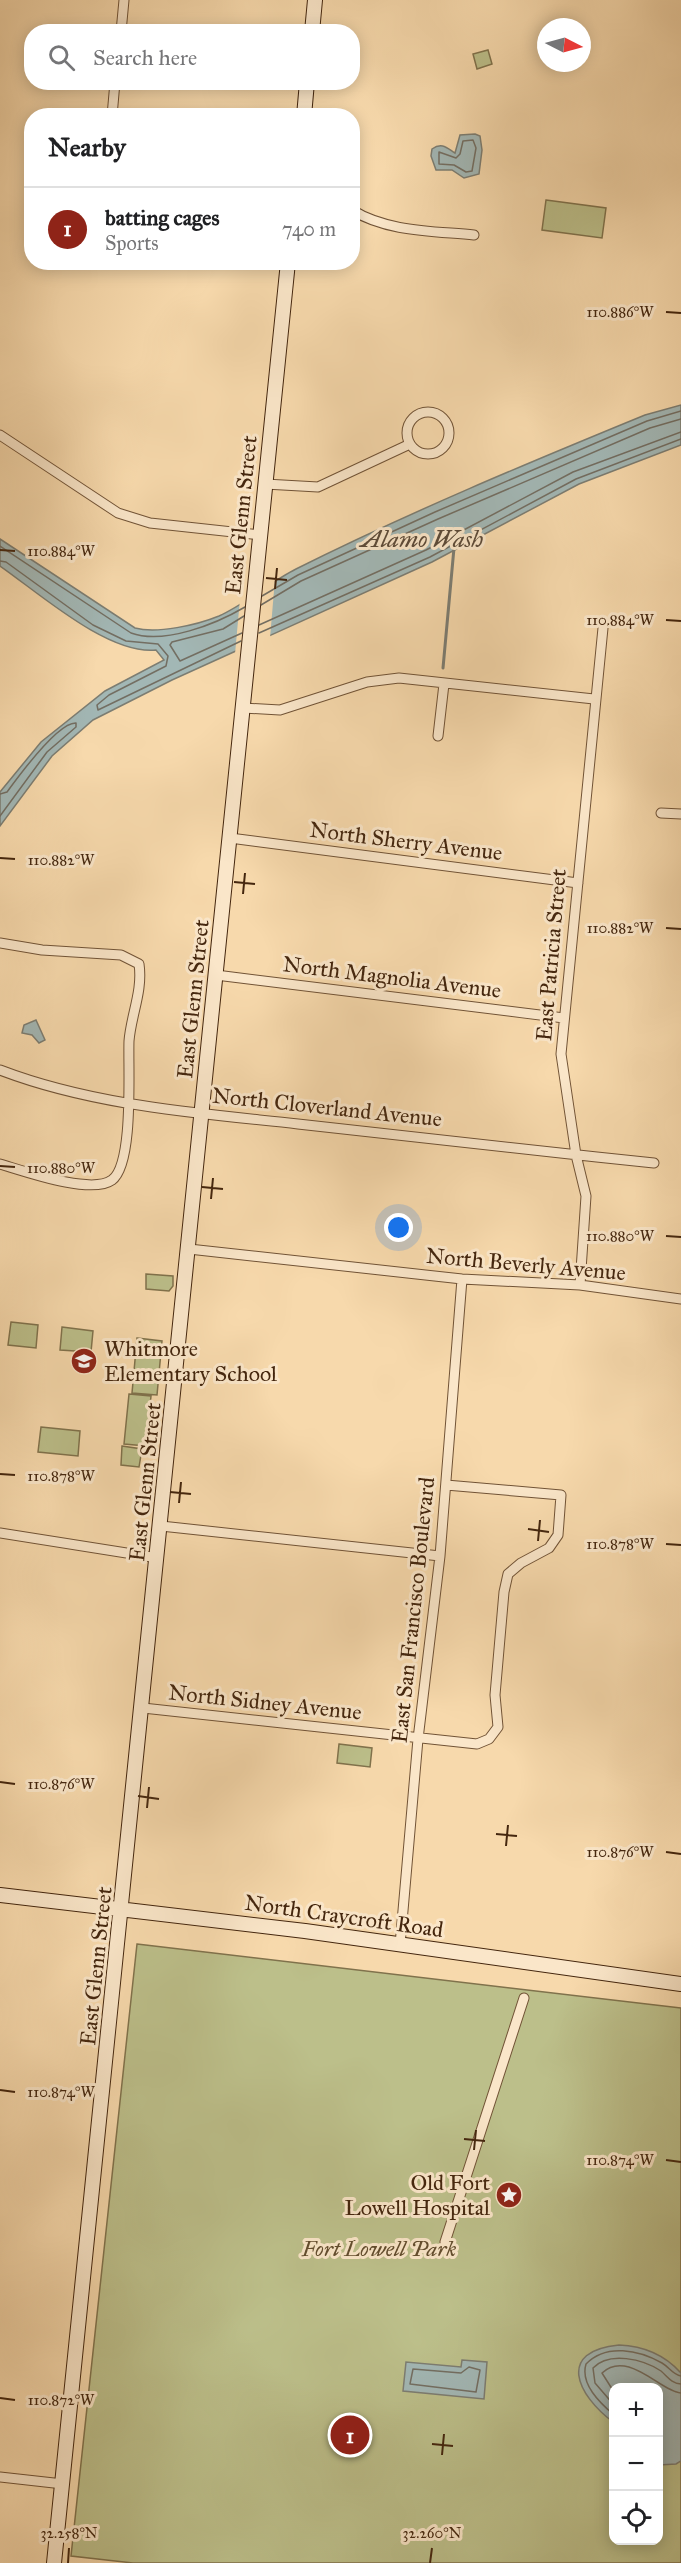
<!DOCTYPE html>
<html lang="en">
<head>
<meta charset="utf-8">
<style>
  body { margin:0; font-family:"IM FELL Great Primer",serif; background:#f2f2f2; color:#202124 }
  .controls { position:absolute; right:18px; bottom:18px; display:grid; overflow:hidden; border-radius:12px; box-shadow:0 3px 15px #0003 }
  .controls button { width:54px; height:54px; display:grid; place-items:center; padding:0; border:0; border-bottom:2px solid #e0e0e0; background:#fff; color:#202124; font:30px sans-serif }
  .compass { position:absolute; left:537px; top:18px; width:54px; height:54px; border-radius:50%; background:#fff; box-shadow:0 3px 15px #0003; rotate:96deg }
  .you { position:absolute; left:399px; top:1228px; width:21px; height:21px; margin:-15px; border:4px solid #fff; border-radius:50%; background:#1a73e8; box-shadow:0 0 0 9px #1a73e833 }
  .badge { display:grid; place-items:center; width:39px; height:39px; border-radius:50%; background:#8f2418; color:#fff; font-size:20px; font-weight:700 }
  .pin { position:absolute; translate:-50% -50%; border:3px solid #fff; box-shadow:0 2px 6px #0006 }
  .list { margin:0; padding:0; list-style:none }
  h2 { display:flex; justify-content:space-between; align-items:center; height:78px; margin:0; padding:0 24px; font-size:26px }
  h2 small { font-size:20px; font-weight:400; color:#757577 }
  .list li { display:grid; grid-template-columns:39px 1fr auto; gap:18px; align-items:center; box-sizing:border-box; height:84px; padding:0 24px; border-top:2px solid #e0e0e0 }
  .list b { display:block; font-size:22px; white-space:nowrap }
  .list p { margin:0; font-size:20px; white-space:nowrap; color:#757577 }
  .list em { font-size:20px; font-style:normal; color:#757577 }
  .icon { flex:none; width:33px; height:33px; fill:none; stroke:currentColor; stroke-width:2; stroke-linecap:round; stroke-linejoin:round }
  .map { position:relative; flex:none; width:681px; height:2563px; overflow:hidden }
  .search { position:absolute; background:#fff; box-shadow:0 3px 15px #0003; left:24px; top:24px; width:336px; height:66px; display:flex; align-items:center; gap:15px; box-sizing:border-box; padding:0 21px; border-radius:24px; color:#757577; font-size:22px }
  .panel { position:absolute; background:#fff; box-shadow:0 3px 15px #0003; left:24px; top:108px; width:336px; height:162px; border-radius:24px }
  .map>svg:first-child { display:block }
  .green { fill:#bcbf8a; stroke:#80724c; stroke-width:1.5; fill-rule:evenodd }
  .water { fill:#a2b7b5; stroke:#7c7d72; stroke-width:1.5 }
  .pier { fill:#f7d9ac }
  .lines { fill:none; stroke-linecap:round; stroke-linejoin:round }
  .shore { stroke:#736e62; stroke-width:1.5 }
  .stream { stroke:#7c7d72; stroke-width:3 }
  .street-casing { stroke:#715336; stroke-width:11 }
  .secondary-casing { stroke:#44260e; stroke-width:16 }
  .street { stroke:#fae6c9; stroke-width:9 }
  .secondary { stroke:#fae6c9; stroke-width:14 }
  .ticks { fill:none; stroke:#44260e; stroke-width:2 }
  .labels { text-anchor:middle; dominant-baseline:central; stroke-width:6; stroke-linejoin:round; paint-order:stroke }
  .street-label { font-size:22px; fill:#44260e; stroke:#fae6c9 }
  .poi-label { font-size:22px; fill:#44260e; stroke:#fae6c9; text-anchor:start }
  .park-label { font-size:22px; font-style:italic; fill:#624c2d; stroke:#fae6c9 }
  .water-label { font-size:24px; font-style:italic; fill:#5c4a38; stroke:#fae6c9 }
  .ticks-label { font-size:15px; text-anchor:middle; fill:#44260e; stroke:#fae6c9; stroke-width:6; stroke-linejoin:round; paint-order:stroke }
</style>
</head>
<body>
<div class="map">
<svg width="681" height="2563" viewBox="0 0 681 2563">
  <rect width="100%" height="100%" fill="#f7d9ac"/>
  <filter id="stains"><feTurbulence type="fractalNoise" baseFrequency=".00333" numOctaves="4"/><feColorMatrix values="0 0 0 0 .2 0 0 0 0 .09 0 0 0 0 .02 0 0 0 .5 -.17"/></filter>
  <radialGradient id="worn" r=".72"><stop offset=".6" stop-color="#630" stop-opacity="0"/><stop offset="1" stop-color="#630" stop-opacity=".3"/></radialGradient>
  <!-- green -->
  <path class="green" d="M 488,50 L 492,64 L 477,69 L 473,54 Z
    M 546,200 L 606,208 L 602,238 L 542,230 Z
    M 146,1274 L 173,1276 L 173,1286 L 169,1291 L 146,1289 Z
    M 11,1322 L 38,1325 L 36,1348 L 8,1345 Z
    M 62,1327 L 93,1331 L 91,1352 L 60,1350 Z
    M 137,1338 L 162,1341 L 157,1395 L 132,1393 Z
    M 129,1394 L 151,1396 L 146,1446 L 124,1444 Z
    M 41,1427 L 80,1431 L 78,1456 L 38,1452 Z
    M 122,1446 L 142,1449 L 139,1467 L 121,1465 Z
    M 339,1744 L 372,1748 L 370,1767 L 337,1763 Z
    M 137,1944 L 681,2008 L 681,2563 L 133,2563 L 71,2556 ZM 614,2388 L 658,2388 L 658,2540 L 614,2540 Z"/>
  <!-- water -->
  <path class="water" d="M 475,134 L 480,136 L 482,150 L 479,174 L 464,178 L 452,170 L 436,170 L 431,156 L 432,149 C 442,142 447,148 455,153 L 460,135 Z
    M 681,405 L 681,445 L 579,484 L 432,562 L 172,680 L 93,720 L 52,756 L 0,826 L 0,792 L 41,742 L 105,691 L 164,660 L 156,650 C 108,655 39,593 0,566 L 0,539 L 135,628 C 157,634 197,625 219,616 C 246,604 270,582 296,569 C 410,512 528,463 645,415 Z
    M 36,1020 L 45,1040 L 39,1043 L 32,1035 L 22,1033 L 24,1025 Z
    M 619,2345 C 644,2346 664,2354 681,2373 L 681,2461 L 676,2464 L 659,2465 L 658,2388 L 614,2388 L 613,2422 C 577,2395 556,2351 619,2345 Z
    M 462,2360 L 487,2362 L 484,2399 L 403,2391 L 406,2362 L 461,2367 Z"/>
  <!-- pier -->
  <path class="pier" d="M 275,579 L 270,638 L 235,654 L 240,599 Z"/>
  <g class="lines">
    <!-- shore -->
    <path class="shore" d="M 473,140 L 476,148 L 472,171 L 466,172 L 454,165 L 439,164 L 439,152 L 456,158 L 460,154 L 463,141 Z
      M 0,546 L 131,633 C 164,645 216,624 245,607
      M 0,561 L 6,562 L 93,625 L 126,641 L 158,644 L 168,656 L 166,666 L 109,695 L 97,705 L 98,710 L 241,641
      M 262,596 L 298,575 L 435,512 L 647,421 L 681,411
      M 261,605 L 301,581 L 438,519 L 650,428 L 681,419
      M 259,625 L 426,550 L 573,472 L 681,432
      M 242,633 L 180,661 L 170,645 L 172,642 L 223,629 L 244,616
      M 259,633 L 430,557 L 576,479 L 681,439
      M 0,794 L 7,792 C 18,777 58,722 76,723 L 76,727 L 47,752 L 0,816
      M 469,2367 L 480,2370 L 476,2392 L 410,2384 L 413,2369 L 461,2373 Z
      M 614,2392 L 602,2373 C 628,2349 661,2392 681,2393
      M 614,2405 L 595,2383 L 593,2368 C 609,2351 643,2359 661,2371 C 668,2377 671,2383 681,2384
      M 614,2415 C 600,2403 580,2384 586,2364 C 606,2343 639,2350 662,2363 C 669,2367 673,2375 681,2376"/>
    <!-- stream -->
    <path class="stream" d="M 443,668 L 454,548"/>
    <defs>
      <path id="street" d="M 121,32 L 124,0
        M 112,116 L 115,82
        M 352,210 C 387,232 434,231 474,235
        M407 433a21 21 0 1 1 42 0a21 21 0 1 1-42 0Z
        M 0,435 L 118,513 L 150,523 L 260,535
        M 265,484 L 318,487 L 410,444
        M 243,708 L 280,710 L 367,682 L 399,678 L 594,699
        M 438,736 L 444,684
        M 661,813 L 681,814
        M 230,838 L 578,883
        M 0,943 L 42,950 L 121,955 L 139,964 C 143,991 131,1015 129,1041 C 128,1069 134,1164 112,1180 C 91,1195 24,1171 0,1164
        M 216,975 L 564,1018
        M 0,1070 C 94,1106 198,1113 298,1124 C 416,1137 535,1151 654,1163
        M 189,1249 L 462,1279 L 580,1285 L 681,1299
        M 580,1285 L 586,1196 L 576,1155 L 561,1054 L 603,628
        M 161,1526 L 440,1556
        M 0,1533 L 158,1558
        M 143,1708 L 477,1744 L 489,1739 L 498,1727 L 495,1695 L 504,1592 L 508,1574 L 521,1563 L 549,1548 L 558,1535 L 561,1495 L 446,1485
        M 400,1945 L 418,1739 L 440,1556 L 462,1279
        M 445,2242 L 524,1998
        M 0,2477 L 63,2484"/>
      <path id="secondary" d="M 312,32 L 315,0
        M 304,116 L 307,82
        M 0,1895 L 305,1931 L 681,1984
        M 54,2563 L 288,262"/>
    </defs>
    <!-- street casing -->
    <use href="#street" class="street-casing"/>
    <!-- secondary casing -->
    <use href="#secondary" class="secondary-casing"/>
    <!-- street -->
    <use href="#street" class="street"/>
    <!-- secondary -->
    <use href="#secondary" class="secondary"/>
  </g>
  <!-- ticks -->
  <path class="ticks" d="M 666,312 L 681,313M 0,550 L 15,551M 266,578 L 287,580M 275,589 L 277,568M 666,620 L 681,621M 0,858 L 15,859M 234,882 L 255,884M 243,894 L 245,873M 666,928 L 681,929M 0,1166 L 15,1167M 202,1187 L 223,1189M 211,1199 L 213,1178M 666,1236 L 681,1237M 0,1474 L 15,1475M 170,1492 L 191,1494M 179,1503 L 181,1482M 528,1529 L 549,1532M 538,1541 L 540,1520M 666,1544 L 681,1545M 0,1782 L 15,1784M 138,1796 L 159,1799M 147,1808 L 149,1787M 496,1834 L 517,1836M 506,1846 L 508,1825M 666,1852 L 681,1854M 0,2090 L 15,2092M 464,2139 L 485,2141M 474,2150 L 476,2130M 666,2160 L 681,2162M 0,2398 L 15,2400M 432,2444 L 453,2446M 442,2455 L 444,2434M 68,2563 L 69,2548M 430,2563 L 432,2548"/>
  <!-- icons -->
  <defs>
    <symbol id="school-disc" viewBox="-11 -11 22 22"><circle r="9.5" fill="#8f2418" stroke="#fae6c9"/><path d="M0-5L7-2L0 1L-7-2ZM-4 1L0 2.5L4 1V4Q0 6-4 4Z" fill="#fff"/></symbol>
    <symbol id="sight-disc" viewBox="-11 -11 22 22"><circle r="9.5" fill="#8f2418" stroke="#fae6c9"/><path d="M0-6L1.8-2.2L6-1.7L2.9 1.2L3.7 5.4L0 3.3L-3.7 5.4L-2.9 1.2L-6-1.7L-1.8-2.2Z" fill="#fff"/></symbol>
  </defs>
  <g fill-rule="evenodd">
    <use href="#school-disc" x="69" y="1346" width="30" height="30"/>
    <use href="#sight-disc" x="494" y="2180" width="30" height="30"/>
  </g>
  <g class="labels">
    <!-- street labels -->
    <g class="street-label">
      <text transform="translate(241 515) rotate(-84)">East Glenn Street</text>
      <text transform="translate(406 841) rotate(7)">North Sherry Avenue</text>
      <text transform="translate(551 955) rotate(-85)">East Patricia Street</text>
      <text transform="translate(392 977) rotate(7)">North Magnolia Avenue</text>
      <text transform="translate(193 999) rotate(-84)">East Glenn Street</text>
      <text transform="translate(327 1107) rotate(6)">North Cloverland Avenue</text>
      <text transform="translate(526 1264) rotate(5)">North Beverly Avenue</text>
      <text transform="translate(145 1482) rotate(-84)">East Glenn Street</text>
      <text transform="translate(413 1610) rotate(-84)">East San Francisco Boulevard</text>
      <text transform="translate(265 1702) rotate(6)">North Sidney Avenue</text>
      <text transform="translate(344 1916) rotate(8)">North Craycroft Road</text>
      <text transform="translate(96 1966) rotate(-84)">East Glenn Street</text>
    </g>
    <!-- poi labels -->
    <g class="poi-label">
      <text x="104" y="1348">Whitmore<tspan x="104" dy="25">Elementary School</tspan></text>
      <text x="490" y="2182" text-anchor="end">Old Fort<tspan x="490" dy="25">Lowell Hospital</tspan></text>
    </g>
    <!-- park labels -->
    <g class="park-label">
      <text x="379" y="2248">Fort Lowell Park</text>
    </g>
    <!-- water labels -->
    <g class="water-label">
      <text x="422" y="539">Alamo Wash</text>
    </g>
  </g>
  <g class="ticks-label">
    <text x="620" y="317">110.886°W</text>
    <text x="61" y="556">110.884°W</text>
    <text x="620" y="625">110.884°W</text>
    <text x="61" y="865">110.882°W</text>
    <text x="620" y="933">110.882°W</text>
    <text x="61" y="1173">110.880°W</text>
    <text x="620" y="1241">110.880°W</text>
    <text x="61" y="1481">110.878°W</text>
    <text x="620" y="1549">110.878°W</text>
    <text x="61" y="1789">110.876°W</text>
    <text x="620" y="1857">110.876°W</text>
    <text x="61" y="2097">110.874°W</text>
    <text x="620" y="2165">110.874°W</text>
    <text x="61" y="2405">110.872°W</text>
    <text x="69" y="2538">32.258°N</text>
    <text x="432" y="2538">32.260°N</text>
  </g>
  <rect width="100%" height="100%" filter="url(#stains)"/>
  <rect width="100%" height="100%" fill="url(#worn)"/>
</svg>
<div class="controls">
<button>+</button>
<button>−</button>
<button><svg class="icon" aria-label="locate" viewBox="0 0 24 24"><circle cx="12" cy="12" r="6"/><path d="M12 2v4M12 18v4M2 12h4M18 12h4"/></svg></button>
</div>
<svg class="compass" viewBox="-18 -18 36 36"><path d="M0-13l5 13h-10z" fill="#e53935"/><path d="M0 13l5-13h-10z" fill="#757577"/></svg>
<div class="you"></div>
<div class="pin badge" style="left:350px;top:2435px">1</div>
<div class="search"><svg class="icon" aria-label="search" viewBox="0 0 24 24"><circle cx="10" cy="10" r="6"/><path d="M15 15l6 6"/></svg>Search here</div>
<section class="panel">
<h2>Nearby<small></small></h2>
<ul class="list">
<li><span class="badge">1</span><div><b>batting cages</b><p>Sports</p></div><em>740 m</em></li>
</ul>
</section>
</div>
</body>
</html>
